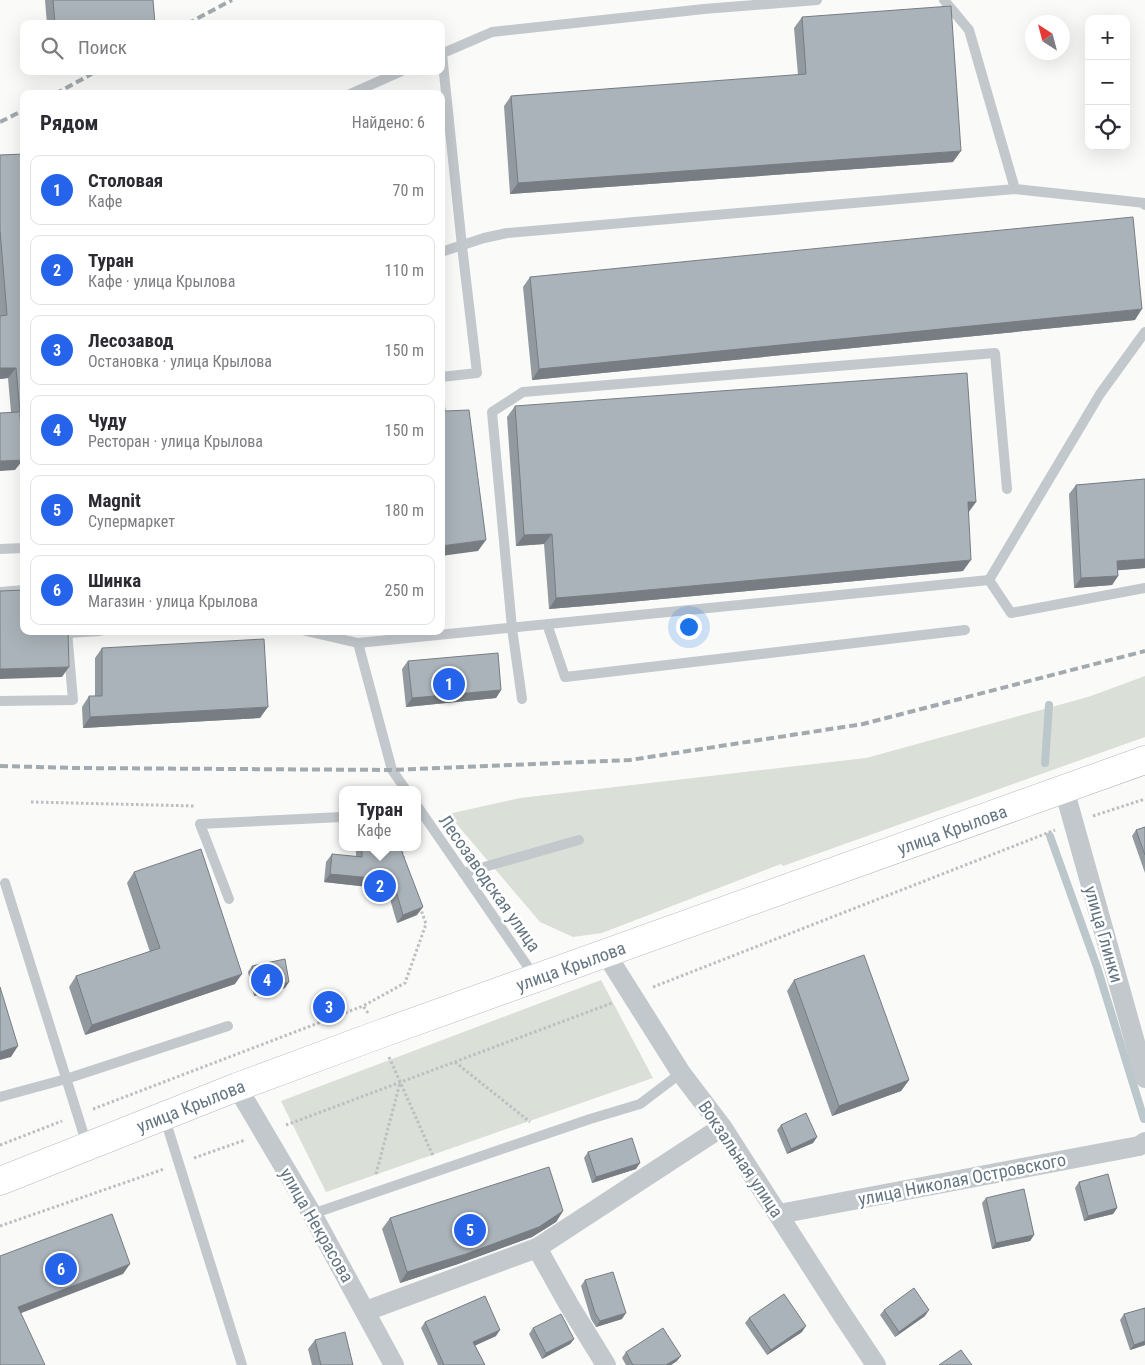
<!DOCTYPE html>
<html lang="ru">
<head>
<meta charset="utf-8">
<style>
  body { margin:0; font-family:"Roboto Condensed",sans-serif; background:#f2f2f3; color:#2b2b33 }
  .controls { position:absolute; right:15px; top:15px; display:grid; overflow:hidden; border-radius:10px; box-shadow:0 5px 20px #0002 }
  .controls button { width:45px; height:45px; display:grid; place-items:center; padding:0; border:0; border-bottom:1px solid #e1e1e2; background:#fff; color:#2b2b33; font:25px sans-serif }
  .compass { position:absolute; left:1025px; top:15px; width:45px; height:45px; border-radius:50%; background:#fff; box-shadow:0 5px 20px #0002; rotate:324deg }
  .you { position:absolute; left:688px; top:626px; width:18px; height:18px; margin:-12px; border:4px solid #fff; border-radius:50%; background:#1a73e8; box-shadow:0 0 0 8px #1a73e833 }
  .badge { display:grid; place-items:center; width:32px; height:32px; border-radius:50%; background:#2563eb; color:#fff; font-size:16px; font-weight:700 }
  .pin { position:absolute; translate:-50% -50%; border:2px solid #fff; box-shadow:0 1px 5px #0006 }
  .popup { position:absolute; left:339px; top:786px; width:82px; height:65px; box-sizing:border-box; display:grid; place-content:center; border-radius:10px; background:#fff; filter:drop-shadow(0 1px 4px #0005); font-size:16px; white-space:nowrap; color:#7c7c81 }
  .popup b { font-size:19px; color:#2b2b33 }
  .popup::after { content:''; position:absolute; left:50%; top:100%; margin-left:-10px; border:10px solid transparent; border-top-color:#fff }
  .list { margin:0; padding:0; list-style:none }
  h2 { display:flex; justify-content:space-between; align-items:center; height:65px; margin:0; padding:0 20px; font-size:21px }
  h2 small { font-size:16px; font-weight:400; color:#7c7c81 }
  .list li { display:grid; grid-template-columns:32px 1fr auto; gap:15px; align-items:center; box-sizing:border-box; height:70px; margin:0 10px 10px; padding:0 10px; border:1px solid #e1e1e2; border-radius:10px }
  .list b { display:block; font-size:19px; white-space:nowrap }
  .list p { margin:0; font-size:16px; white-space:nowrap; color:#7c7c81 }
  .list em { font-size:16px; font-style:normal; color:#7c7c81 }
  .icon { flex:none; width:28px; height:28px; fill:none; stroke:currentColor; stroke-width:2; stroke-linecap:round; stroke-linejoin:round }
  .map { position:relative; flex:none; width:1145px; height:1365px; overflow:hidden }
  .search { position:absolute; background:#fff; box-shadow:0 5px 20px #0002; left:20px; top:20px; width:425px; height:55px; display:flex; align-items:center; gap:12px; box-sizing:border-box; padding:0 18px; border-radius:10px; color:#7c7c81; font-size:19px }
  .panel { position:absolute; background:#fff; box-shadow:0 5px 20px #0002; left:20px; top:90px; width:425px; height:545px; border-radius:10px }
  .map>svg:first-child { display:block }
  .green { fill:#dadfd7 }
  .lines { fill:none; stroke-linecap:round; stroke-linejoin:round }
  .stream { stroke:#bbc7cb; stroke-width:8 }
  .secondary-casing { stroke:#b3babf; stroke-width:29 }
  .path { stroke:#bbbfc2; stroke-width:3; stroke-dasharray:2.5 2.5; stroke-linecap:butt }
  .service { stroke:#c3c8cc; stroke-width:10 }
  .minor { stroke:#c3c8cc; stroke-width:20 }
  .secondary { stroke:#fff; stroke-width:28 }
  .rail { stroke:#a2aab0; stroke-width:4; stroke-dasharray:8 4; stroke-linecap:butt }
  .wall { fill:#929a9f }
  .shaded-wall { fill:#777d82 }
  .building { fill:#aab3b9; stroke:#777d82 }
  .labels { text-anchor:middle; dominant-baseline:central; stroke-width:5; stroke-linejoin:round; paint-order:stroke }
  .street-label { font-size:18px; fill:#657683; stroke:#fff }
</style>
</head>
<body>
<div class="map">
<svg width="1145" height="1365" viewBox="0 0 1145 1365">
  <rect width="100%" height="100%" fill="#fafaf8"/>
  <!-- green -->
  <path class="green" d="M 1145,676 L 1145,737 L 783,866 L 781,864 L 602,933 L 573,937 L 540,922 L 448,814 L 520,798 L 866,758 L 1088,697 Z
    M 601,980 L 653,1078 L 326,1192 L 281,1101 Z"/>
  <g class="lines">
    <!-- stream -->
    <path class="stream" d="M 1045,763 L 1049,705
      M 1050,836 L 1097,967 L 1144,1119"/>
    <defs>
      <g id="secondary">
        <path id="s1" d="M 0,1181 L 237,1087 L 380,1034 L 1145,760"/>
      </g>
    </defs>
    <!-- secondary casing -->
    <use href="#secondary" class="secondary-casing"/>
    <!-- path -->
    <path class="path" d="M 31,802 L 196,806
      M 1093,816 L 1145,799
      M 400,847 L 404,858
      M 653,987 L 1055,830
      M 368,1013 L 363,1006 L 405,983 L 426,924 L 420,907
      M 389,1057 L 433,1156
      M 455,1062 L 530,1122
      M 93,1109 L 363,1006
      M 286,1125 L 612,1003
      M 0,1145 L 62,1121
      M 194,1158 L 245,1140
      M 376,1174 L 400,1083
      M 0,1226 L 164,1169"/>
    <!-- service -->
    <path class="service" d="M 944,0 L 969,30 L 1015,189 L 1145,203 L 1145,205
      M 441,54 L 492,32 L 704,9 L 817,0
      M 350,94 L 402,71
      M 441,252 L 484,238 L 507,233 L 1015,189
      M 441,377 L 477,373 L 462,246 L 442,54
      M 0,549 L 24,548
      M 989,580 L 1011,613 L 1145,588
      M 0,592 L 24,590
      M 547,624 L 565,677 L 965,630
      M 306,631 L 358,643 L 392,770 L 406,790
      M 68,633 L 100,631
      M 358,643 L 989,580 L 1066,451 L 1100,394 L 1145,332
      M 522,699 L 512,628 L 492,412 L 523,392 L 995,353 L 1007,489
      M 0,701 L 73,700 L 67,631
      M 418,807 L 535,977
      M 463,873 L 579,840
      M 5,883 L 87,1145
      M 229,899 L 200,824 L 342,817
      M 0,1097 L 66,1079 L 228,1026
      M 164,1116 L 242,1365
      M 312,1214 L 590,1119 L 640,1104 L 681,1073"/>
    <!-- minor -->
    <path class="minor" d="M 1064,789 L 1145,1078
      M 606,954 L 681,1073 L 722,1127 L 842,1314 L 876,1365
      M 237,1087 L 312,1214 L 394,1365
      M 779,1214 L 1139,1146 L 1145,1142
      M 537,1248 L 569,1305 L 606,1365
      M 366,1311 L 537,1248 L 722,1127"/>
    <!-- secondary -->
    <use href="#secondary" class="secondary"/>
    <!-- rail -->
    <path class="rail" d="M 187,24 L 232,0
      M 55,94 L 97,71
      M 0,122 L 24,110
      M 0,766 L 75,768 L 392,770 L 630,760 L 863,724 L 1145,651"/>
  </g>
  <!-- wall -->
  <path class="wall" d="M 45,0 L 153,0 L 155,24 L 47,24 Z
    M 802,17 L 953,162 L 510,194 L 504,106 L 511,96 L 798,75 L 794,28 Z
    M 24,154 L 21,434 L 15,470 L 11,412 L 8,378 L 0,379 L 0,155 Z
    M 530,277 L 1135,320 L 532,380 L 523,287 Z
    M 515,406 L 976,502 L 969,512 L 963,571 L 597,605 L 549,609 L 544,544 L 516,546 L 507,417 Z
    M 1145,479 L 1145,568 L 1118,570 L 1118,576 L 1112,585 L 1074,588 L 1069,494 L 1076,485 Z
    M 102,648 L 260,718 L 83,728 L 82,707 L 89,696 L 95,696 L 95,658 Z
    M 408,661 L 501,690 L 496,698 L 406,707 L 402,669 Z
    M 1145,827 L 1145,873 L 1132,836 L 1136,830 Z
    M 356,847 L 400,847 L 417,915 L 397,923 L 387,889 L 324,882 L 326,862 L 332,854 L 356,857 Z
    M 134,872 L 235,984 L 85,1035 L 69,987 L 76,976 L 150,952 L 127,883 Z
    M 252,966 L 285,988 L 254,996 L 248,972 Z
    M 794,980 L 909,1080 L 901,1091 L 832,1116 L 787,991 Z
    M 781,1125 L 817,1137 L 813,1143 L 787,1154 L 777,1130 Z
    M 588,1152 L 636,1169 L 592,1183 L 584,1158 Z
    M 1079,1182 L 1117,1208 L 1113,1214 L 1084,1221 L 1075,1188 Z
    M 986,1198 L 1034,1235 L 1030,1241 L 992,1249 L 982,1203 Z
    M 563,1211 L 556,1222 L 532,1237 L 458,1264 L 400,1283 L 382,1229 L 390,1218 Z
    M 585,1280 L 622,1319 L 596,1327 L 591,1319 L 581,1286 Z
    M 1145,1308 L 1145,1345 L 1130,1350 L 1120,1320 L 1124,1314 Z
    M 884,1310 L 925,1316 L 895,1337 L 880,1315 Z
    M 749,1318 L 802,1332 L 767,1355 L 745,1323 Z
    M 425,1322 L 496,1336 L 475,1345 L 485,1365 L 438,1365 L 421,1328 Z
    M 533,1328 L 574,1339 L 570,1344 L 542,1359 L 529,1334 Z
    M 315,1340 L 353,1365 L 312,1365 L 308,1349 Z
    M 626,1352 L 677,1361 L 671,1365 L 626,1365 L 622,1358 Z"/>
  <!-- shaded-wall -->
  <path class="shaded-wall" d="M 961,151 L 953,162 L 510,194 L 518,183 Z
    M 1142,309 L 1135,320 L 532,380 L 539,369 Z
    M 0,368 L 16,368 L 8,378 L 0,379 Z
    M 24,423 L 24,434 L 14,434 L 21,424 Z
    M 23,460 L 15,470 L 0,471 L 0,461 Z
    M 968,502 L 976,502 L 968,512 Z
    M 552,534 L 544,544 L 516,546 L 524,535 Z
    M 486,540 L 478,551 L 441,556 L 441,546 Z
    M 1145,559 L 1145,568 L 1110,571 L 1117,561 Z
    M 971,560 L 963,571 L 597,605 L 549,609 L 556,598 Z
    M 1118,576 L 1112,585 L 1074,588 L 1081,578 Z
    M 69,667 L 62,677 L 0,679 L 0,669 Z
    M 501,690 L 496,698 L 406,707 L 412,698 Z
    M 268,707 L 260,718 L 83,728 L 90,717 Z
    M 330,874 L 393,880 L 387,889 L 324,882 Z
    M 423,907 L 417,915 L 397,923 L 403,915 Z
    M 242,974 L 235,984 L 85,1035 L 92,1025 Z
    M 289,982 L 285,988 L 254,996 L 258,991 Z
    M 18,1046 L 11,1057 L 0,1060 L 0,1052 Z
    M 909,1080 L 901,1091 L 832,1116 L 839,1106 Z
    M 817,1137 L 813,1143 L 787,1154 L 791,1149 Z
    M 640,1163 L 636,1169 L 592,1183 L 596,1177 Z
    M 1117,1208 L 1113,1214 L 1084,1221 L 1088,1216 Z
    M 563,1211 L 556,1222 L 532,1237 L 458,1264 L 400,1283 L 407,1272 Z
    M 1034,1235 L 1030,1241 L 992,1249 L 996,1243 Z
    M 130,1264 L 123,1274 L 11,1317 L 18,1307 Z
    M 929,1310 L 925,1316 L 895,1337 L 899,1332 Z
    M 626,1313 L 622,1319 L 596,1327 L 600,1321 Z
    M 806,1326 L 802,1332 L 767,1355 L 771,1350 Z
    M 500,1330 L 496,1336 L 470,1348 L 473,1342 Z
    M 574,1339 L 570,1344 L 542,1359 L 546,1353 Z
    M 1145,1341 L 1145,1345 L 1130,1350 L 1134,1345 Z
    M 681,1356 L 677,1361 L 671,1365 L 666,1365 Z"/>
  <!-- building -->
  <path class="building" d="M 53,0 L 153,0 L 155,24 L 55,24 Z
    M 951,6 L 961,151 L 518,183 L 511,96 L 806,74 L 802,17 Z
    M 24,154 L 24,423 L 21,424 L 20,414 L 23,460 L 0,461 L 0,413 L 20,412 L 16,368 L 0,368 L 0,316 L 7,315 L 0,230 L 0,155 Z
    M 1133,217 L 1142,309 L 539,369 L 530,277 Z
    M 967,373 L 976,502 L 968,502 L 971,560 L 605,594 L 556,598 L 552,534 L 524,535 L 515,406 Z
    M 441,401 L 444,401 L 445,411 L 469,410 L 486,540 L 441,546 Z
    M 1145,479 L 1145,559 L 1117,561 L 1118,576 L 1081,578 L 1076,485 Z
    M 24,590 L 24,631 L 68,631 L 69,667 L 0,669 L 0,591 Z
    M 264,639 L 268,707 L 90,717 L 89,696 L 102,696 L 102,648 Z
    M 498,653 L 501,690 L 412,698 L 408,661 Z
    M 1145,827 L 1145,855 L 1136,830 Z
    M 362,847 L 400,847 L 423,907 L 403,915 L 393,880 L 330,874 L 332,854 L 362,857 Z
    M 201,849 L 242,974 L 92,1025 L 76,976 L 160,948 L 134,872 Z
    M 864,955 L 909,1080 L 839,1106 L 794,980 Z
    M 285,959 L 289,982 L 258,991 L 252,966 Z
    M 0,987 L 18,1046 L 0,1052 Z
    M 806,1113 L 817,1137 L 791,1149 L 781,1125 Z
    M 632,1138 L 640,1163 L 596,1177 L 588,1152 Z
    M 549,1167 L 563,1211 L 539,1227 L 466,1254 L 407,1272 L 390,1218 Z
    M 1108,1174 L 1117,1208 L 1088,1216 L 1079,1182 Z
    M 1024,1189 L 1034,1235 L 996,1243 L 986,1198 Z
    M 112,1214 L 130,1264 L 18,1307 L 45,1365 L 0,1365 L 0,1256 Z
    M 613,1272 L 626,1313 L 600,1321 L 595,1313 L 585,1280 Z
    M 914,1288 L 929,1310 L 899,1332 L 884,1310 Z
    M 784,1294 L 806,1326 L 771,1350 L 749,1318 Z
    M 485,1296 L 500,1330 L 473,1342 L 485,1365 L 444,1365 L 425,1322 Z
    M 1145,1308 L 1145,1341 L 1134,1345 L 1124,1314 Z
    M 561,1314 L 574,1339 L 546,1353 L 533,1328 Z
    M 663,1328 L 681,1356 L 666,1365 L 633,1365 L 626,1352 Z
    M 345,1332 L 353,1365 L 321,1365 L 315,1340 Z
    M 961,1350 L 972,1365 L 939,1365 Z"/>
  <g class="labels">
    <!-- street labels -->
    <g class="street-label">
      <text stroke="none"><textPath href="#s1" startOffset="1015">улица Крылова</textPath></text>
      <text transform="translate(490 883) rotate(55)">Лесозаводская улица</text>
      <text transform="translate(1104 934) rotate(74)">улица Глинки</text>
      <text stroke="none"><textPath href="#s1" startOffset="610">улица Крылова</textPath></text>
      <text stroke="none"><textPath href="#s1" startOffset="205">улица Крылова</textPath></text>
      <text transform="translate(741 1159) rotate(56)">Вокзальная улица</text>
      <text transform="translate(962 1179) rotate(-11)">улица Николая Островского</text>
      <text transform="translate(317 1225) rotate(60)">улица Некрасова</text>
    </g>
  </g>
</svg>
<div class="controls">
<button>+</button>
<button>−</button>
<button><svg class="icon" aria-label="locate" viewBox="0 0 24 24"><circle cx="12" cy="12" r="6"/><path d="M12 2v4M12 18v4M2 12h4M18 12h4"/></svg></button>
</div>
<svg class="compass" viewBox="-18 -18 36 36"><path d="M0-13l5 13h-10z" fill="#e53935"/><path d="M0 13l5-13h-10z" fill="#7c7c81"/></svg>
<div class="you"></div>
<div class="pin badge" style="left:449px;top:684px">1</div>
<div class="pin badge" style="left:380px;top:886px">2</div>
<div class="popup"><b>Туран</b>Кафе</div>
<div class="pin badge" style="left:329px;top:1007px">3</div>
<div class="pin badge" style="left:267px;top:980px">4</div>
<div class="pin badge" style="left:470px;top:1230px">5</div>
<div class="pin badge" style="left:61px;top:1269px">6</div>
<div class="search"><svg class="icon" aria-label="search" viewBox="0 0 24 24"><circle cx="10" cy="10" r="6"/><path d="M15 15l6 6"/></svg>Поиск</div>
<section class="panel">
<h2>Рядом<small>Найдено: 6</small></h2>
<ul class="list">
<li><span class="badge">1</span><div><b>Столовая</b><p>Кафе</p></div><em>70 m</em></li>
<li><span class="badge">2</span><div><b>Туран</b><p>Кафе · улица Крылова</p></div><em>110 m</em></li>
<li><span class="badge">3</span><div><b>Лесозавод</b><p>Остановка · улица Крылова</p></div><em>150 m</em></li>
<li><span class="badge">4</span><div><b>Чуду</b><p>Ресторан · улица Крылова</p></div><em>150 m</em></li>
<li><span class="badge">5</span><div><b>Magnit</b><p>Супермаркет</p></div><em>180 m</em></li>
<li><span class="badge">6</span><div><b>Шинка</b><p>Магазин · улица Крылова</p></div><em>250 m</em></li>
</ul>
</section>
</div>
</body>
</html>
